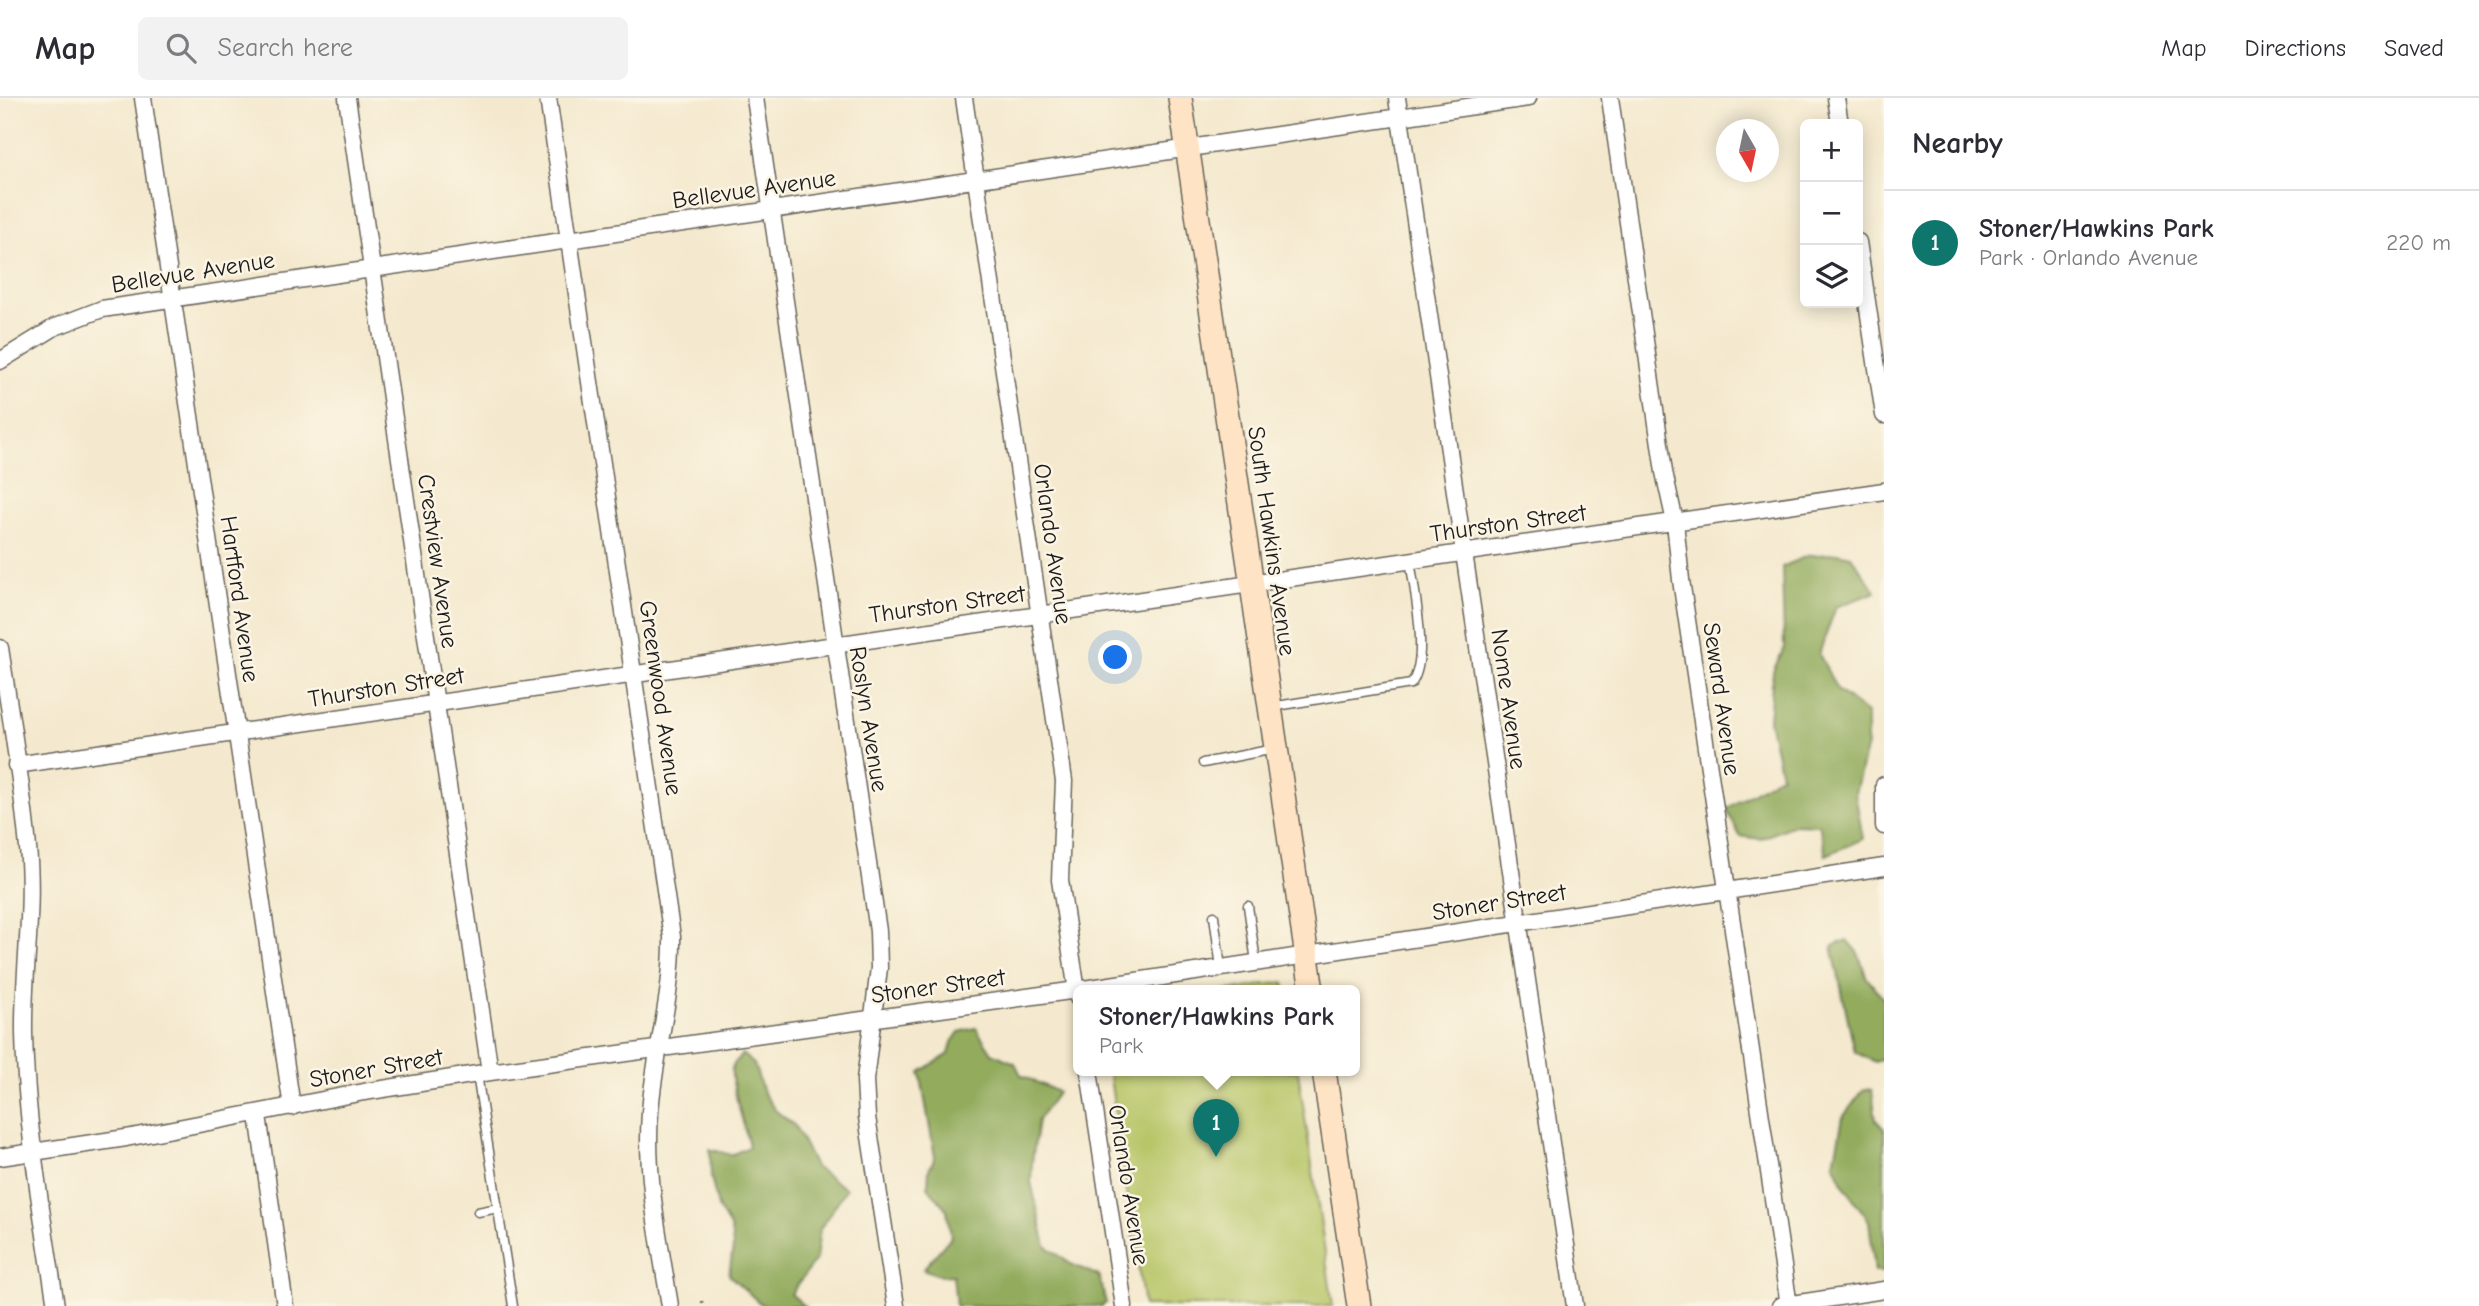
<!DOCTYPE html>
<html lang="en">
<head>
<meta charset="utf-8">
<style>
  body { margin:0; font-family:"Comic Neue",sans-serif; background:#f2f2f3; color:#2b2b33 }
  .controls { position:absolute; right:21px; top:21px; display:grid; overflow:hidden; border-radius:10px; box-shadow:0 4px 18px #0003 }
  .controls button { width:63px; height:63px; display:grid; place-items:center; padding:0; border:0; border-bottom:2px solid #e1e1e2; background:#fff; color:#2b2b33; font:35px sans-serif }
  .compass { position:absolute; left:1716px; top:21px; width:63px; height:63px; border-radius:50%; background:#fff; box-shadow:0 4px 18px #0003; rotate:171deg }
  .you { position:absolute; left:1116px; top:560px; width:24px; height:24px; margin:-18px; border:5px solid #fff; border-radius:50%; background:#1a73e8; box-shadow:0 0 0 10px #1a73e833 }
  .badge { display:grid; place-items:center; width:46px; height:46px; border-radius:50%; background:#0f766e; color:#fff; font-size:23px; font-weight:700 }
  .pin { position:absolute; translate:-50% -58px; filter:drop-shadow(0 2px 4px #0008) }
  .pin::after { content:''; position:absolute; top:37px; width:24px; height:21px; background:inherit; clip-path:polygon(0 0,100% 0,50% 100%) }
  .popup { position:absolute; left:1073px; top:887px; width:287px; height:91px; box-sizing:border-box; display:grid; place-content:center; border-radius:10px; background:#fff; filter:drop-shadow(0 2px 5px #0005); font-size:23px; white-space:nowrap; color:#7c7c81 }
  .popup b { font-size:26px; color:#2b2b33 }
  .popup::after { content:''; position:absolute; left:50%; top:100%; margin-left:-14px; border:14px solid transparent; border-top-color:#fff }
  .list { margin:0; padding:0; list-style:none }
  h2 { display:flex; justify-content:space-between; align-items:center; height:91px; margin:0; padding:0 28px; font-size:30px }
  h2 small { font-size:23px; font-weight:400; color:#7c7c81 }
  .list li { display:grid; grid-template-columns:46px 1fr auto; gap:21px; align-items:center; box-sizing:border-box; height:105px; padding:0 28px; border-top:2px solid #e1e1e2 }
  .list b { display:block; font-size:26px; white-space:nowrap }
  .list p { margin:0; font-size:23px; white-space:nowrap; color:#7c7c81 }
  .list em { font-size:23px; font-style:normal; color:#7c7c81 }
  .icon { flex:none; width:38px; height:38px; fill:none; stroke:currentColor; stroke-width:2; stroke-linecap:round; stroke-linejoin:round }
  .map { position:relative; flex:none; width:1884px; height:1208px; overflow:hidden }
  header { display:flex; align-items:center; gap:42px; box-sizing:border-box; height:98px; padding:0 35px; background:#fff; border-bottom:2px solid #e1e1e2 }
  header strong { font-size:33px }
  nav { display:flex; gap:38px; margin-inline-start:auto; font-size:24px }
  .search { width:490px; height:63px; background:#f2f2f3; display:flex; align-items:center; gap:18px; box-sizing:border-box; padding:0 24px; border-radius:10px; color:#7c7c81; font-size:26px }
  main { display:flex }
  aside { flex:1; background:#fff }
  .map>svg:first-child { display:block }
  .green { fill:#b8c669; stroke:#6a7142; stroke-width:2 }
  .forest { fill:#92ab5d; stroke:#57643c; stroke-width:2 }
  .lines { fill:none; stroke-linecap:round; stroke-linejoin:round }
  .lane-casing { stroke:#68645a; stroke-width:11 }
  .street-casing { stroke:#68645a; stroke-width:19 }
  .secondary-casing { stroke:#68645a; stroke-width:26 }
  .path { stroke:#68645a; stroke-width:2.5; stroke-dasharray:2 5; stroke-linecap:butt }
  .lane { stroke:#fff; stroke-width:8 }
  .street { stroke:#fff; stroke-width:16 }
  .secondary { stroke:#fee4c5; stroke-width:23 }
  .labels { text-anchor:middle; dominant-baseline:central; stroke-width:5; stroke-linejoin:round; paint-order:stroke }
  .street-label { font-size:24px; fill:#1c1c1c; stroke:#fcf5e5 }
</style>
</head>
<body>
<header>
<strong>Map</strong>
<div class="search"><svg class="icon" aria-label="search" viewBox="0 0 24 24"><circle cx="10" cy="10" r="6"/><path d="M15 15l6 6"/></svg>Search here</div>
<nav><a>Map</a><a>Directions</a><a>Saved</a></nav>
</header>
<main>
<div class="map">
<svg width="1884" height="1208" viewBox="0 0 1884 1208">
  <rect width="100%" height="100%" fill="#fcf5e5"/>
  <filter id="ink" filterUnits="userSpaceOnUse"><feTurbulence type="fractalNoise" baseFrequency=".0143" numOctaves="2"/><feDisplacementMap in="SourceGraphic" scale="14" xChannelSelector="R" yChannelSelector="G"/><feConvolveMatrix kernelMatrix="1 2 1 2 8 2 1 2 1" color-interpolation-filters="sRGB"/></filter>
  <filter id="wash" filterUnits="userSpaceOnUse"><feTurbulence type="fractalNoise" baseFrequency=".00686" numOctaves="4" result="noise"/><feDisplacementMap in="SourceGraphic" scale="28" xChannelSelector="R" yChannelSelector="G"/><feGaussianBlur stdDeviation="1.57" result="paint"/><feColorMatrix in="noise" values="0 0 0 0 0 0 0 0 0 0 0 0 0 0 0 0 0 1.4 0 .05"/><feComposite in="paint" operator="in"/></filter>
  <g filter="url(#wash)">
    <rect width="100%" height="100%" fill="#f4e9ce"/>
    <!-- green -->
    <path class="green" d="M 1284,884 L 1286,893 L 1221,893 Z
      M 1109,973 L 1298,973 L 1333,1208 L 1144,1208 Z"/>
    <!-- forest -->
    <path class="forest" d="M 1838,455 L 1851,458 L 1876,494 L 1836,509 L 1819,556 L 1837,592 L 1867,615 L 1867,647 L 1855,695 L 1863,741 L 1826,757 L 1819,727 L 1796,726 L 1760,741 L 1740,738 L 1726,711 L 1781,677 L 1769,622 L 1773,573 L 1784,550 L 1782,469 L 1807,458 Z
      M 1847,842 L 1858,855 L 1867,880 L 1884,901 L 1884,961 L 1875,964 L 1855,954 L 1832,848 Z
      M 976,930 L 992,955 L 1015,965 L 1021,977 L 1058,994 L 1038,1022 L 1032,1064 L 1031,1084 L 1046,1148 L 1071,1166 L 1099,1178 L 1106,1205 L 1102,1208 L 956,1208 L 953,1177 L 941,1178 L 923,1171 L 951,1139 L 947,1112 L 928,1089 L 929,1071 L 935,1059 L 920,974 L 949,956 L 952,944 L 959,934 Z
      M 742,956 L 754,966 L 763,994 L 775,1012 L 795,1028 L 815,1069 L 846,1091 L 820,1131 L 816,1161 L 791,1196 L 805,1208 L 763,1208 L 729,1177 L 733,1149 L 731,1131 L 718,1109 L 711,1079 L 710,1051 L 731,1057 L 749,1049 C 746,1032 729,981 732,970 C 733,966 739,960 742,956 Z
      M 1864,991 L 1872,992 L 1876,1022 L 1884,1031 L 1884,1174 L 1875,1174 L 1869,1123 L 1845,1089 L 1834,1065 L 1843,1019 Z"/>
  </g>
  <g filter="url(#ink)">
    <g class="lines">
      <defs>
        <path id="lane" d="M 1271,609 L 1411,586 C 1430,561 1414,493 1410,461
          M 1203,665 L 1274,651
          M 1248,808 L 1256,864
          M 1214,818 L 1221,870
          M 477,976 L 513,1208
          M 478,1114 L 498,1110"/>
        <path id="street" d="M 143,0 L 292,1009
          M 347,0 L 490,974
          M 548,0 L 672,839 C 673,899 654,955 650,1015 C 645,1079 660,1145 670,1208
          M 755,0 L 878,833 L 879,870 L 865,982 L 867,1019 L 896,1208
          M 964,0 L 1064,683 L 1060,782 L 1078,900
          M 1397,0 L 1575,1208
          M 1610,0 L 1664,374 L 1675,424 L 1681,482 L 1789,1208
          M 1836,0 L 1840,26
          M 1858,144 L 1884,317
          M 0,263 L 55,229 L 102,211 L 1528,0
          M 0,550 C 10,616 22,683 28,750 C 34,812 23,873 24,935 C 26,1027 42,1117 56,1208
          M 16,667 L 1884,393
          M 1884,687 L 1884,728
          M 1089,973 L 1124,1208
          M 258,1017 L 285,1208
          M 0,1059 L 126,1040 L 364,994 L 490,974 L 1077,892 L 1884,769
          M 1780,1208 L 1884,1192"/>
        <path id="secondary" d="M 1180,0 L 1312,893
          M 1324,973 L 1359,1208"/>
      </defs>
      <!-- lane casing -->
      <use href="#lane" class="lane-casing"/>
      <!-- street casing -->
      <use href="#street" class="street-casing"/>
      <!-- secondary casing -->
      <use href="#secondary" class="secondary-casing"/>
      <!-- path -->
      <path class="path" d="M 702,1203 L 703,1208"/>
      <!-- lane -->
      <use href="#lane" class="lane"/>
      <!-- street -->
      <use href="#street" class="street"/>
      <!-- secondary -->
      <use href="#secondary" class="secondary"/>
    </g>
  </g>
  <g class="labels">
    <!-- street labels -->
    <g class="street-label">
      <text transform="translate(754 91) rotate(-8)">Bellevue Avenue</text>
      <text transform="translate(193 174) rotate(-9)">Bellevue Avenue</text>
      <text transform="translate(1508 425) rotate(-8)">Thurston Street</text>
      <text transform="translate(1272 443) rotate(82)">South Hawkins Avenue</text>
      <text transform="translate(1053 446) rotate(82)">Orlando Avenue</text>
      <text transform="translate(438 463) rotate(82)">Crestview Avenue</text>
      <text transform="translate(240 501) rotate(82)">Hartford Avenue</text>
      <text transform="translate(947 506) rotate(-8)">Thurston Street</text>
      <text transform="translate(386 589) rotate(-9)">Thurston Street</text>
      <text transform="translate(661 600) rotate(82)">Greenwood Avenue</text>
      <text transform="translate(1509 601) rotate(82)">Nome Avenue</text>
      <text transform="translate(1722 601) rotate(82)">Seward Avenue</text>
      <text transform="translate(869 621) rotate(81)">Roslyn Avenue</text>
      <text transform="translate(1499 804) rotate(-9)">Stoner Street</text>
      <text transform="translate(938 888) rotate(-8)">Stoner Street</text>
      <text transform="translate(376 970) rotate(-10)">Stoner Street</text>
      <text transform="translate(1129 1087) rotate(81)">Orlando Avenue</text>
    </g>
  </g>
</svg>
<div class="controls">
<button>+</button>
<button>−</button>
<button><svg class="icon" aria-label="layers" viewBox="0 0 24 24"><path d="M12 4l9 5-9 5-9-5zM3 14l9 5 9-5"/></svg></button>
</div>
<svg class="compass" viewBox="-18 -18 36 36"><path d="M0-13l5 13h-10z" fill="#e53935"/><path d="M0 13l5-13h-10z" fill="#7c7c81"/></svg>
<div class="you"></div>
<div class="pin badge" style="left:1216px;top:1059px">1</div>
<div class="popup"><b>Stoner/Hawkins Park</b>Park</div>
</div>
<aside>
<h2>Nearby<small></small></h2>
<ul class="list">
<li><span class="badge">1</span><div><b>Stoner/Hawkins Park</b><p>Park · Orlando Avenue</p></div><em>220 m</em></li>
</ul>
</aside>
</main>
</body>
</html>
